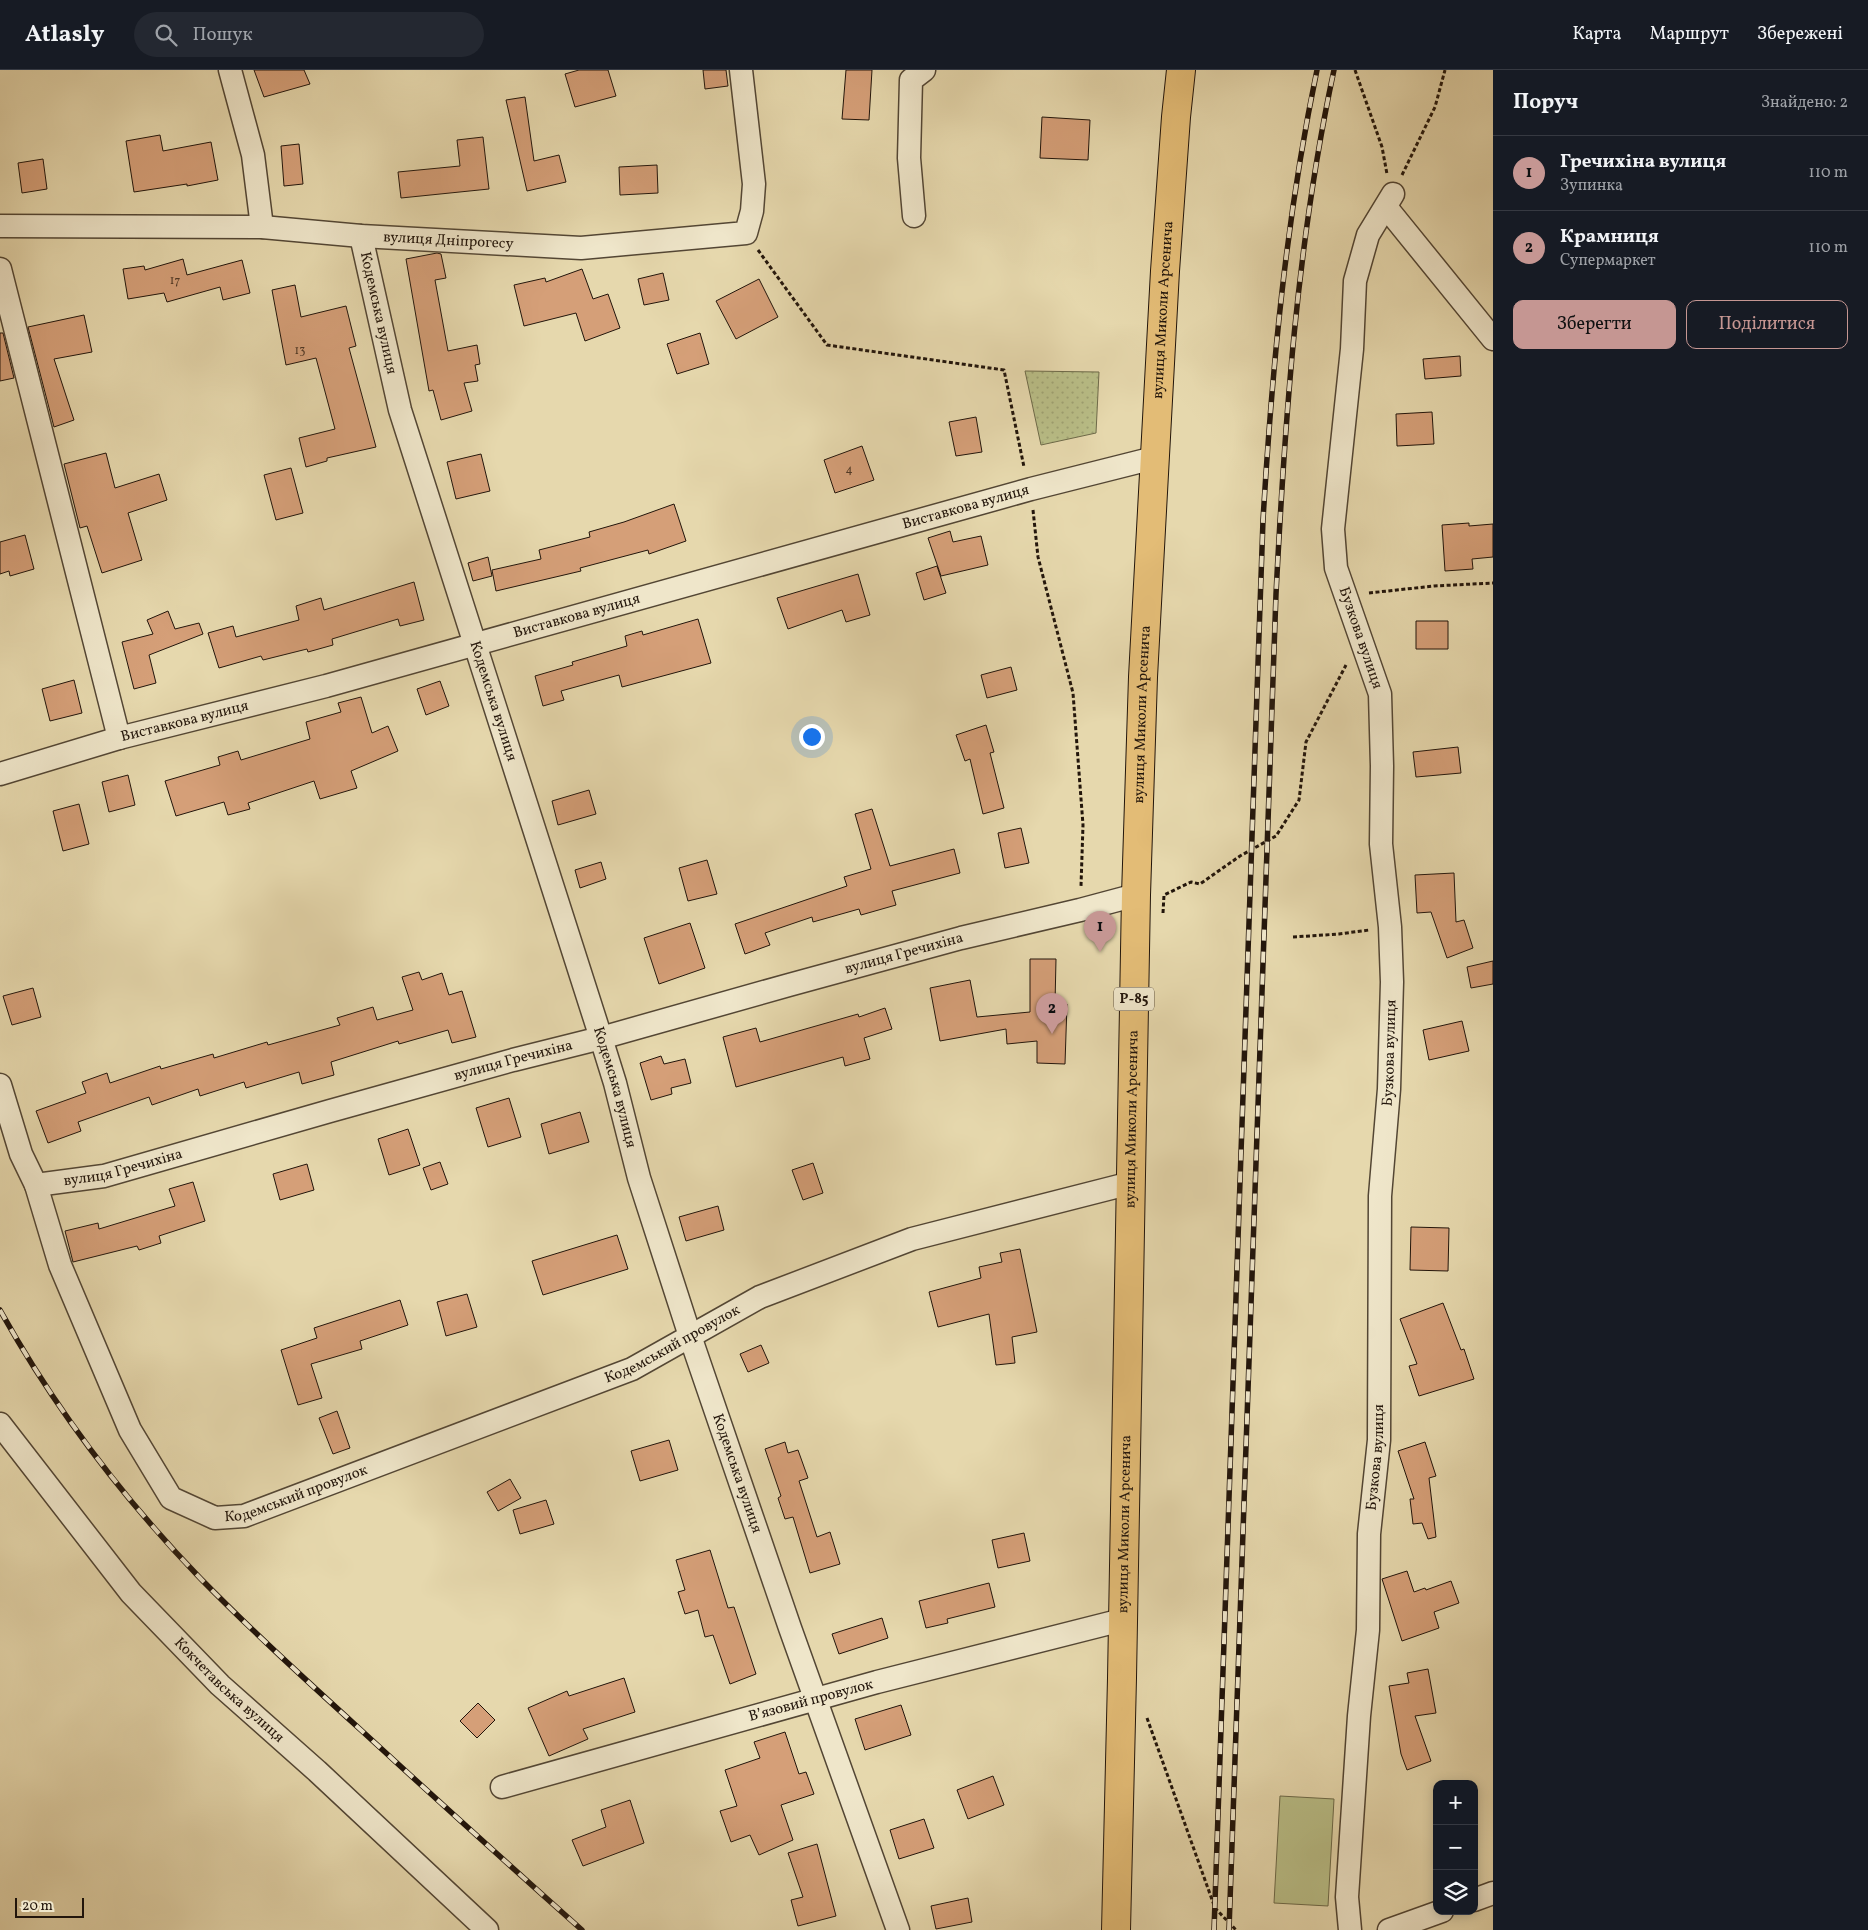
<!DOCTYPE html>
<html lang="uk">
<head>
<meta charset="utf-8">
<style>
  body { margin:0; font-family:Vollkorn,serif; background:#242831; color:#f1f3f6 }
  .controls { position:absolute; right:15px; bottom:15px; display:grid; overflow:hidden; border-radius:10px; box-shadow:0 2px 12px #0003 }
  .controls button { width:45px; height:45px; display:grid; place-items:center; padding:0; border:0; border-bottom:1px solid #363941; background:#171b24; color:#f1f3f6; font:25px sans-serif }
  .scale { position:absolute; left:15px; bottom:12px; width:69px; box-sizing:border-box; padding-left:5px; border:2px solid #22150b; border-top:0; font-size:14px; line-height:18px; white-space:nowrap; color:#22150b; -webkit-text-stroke:4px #efe6ca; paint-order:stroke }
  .you { position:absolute; left:811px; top:666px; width:18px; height:18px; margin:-12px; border:4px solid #fff; border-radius:50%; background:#1a73e8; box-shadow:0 0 0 8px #1a73e833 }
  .badge { display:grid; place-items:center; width:32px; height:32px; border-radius:50%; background:#c59692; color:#111; font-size:16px; font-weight:700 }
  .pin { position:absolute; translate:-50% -41px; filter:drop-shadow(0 1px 2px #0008) }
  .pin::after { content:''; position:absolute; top:26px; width:18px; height:15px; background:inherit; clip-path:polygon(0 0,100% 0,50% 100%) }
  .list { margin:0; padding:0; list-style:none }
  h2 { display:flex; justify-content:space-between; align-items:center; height:65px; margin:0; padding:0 20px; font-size:21px }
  h2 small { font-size:16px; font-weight:400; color:#9ea1a6 }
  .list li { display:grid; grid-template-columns:32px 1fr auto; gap:15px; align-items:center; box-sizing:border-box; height:75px; padding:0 20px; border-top:1px solid #363941 }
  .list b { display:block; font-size:19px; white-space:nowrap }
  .list p { margin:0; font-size:16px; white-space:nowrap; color:#9ea1a6 }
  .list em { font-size:16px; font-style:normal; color:#9ea1a6 }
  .actions { display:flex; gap:10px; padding:15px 20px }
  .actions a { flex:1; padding:11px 0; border:1px solid #c59692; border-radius:10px; text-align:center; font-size:18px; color:#c59692 }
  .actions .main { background:#c59692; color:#111 }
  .icon { flex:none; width:28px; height:28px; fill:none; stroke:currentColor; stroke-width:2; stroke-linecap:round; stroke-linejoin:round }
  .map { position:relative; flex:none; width:1493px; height:1860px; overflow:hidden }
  header { display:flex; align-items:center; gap:30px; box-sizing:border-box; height:70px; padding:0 25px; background:#171b24; border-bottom:1px solid #363941 }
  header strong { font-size:24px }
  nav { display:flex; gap:28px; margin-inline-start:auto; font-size:18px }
  .search { width:350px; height:45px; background:#242831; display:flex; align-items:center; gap:12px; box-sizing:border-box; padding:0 18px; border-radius:28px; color:#9ea1a6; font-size:19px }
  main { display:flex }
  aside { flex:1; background:#171b24 }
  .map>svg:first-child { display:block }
  .grass { fill:#b9be87; stroke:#6e6a49 }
  .park { fill:url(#park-dots); stroke:#6e6a49 }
  .building { fill:#d59f78; stroke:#22150b }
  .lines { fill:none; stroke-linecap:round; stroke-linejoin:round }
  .minor-casing { stroke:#534634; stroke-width:25 }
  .major-casing { stroke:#22150b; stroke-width:30 }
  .path { stroke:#22150b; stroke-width:3; stroke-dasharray:4 2.5; stroke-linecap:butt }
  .minor { stroke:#efe6ca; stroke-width:22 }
  .major { stroke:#e3bc76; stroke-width:28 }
  .rail-casing { stroke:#22150b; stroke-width:5.5 }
  .rail { stroke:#efe6ca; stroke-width:4; stroke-dasharray:11; stroke-linecap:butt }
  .labels { text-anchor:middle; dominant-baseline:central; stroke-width:4; stroke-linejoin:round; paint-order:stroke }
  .number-label { font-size:12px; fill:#4f3826 }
  .shield { fill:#efe6ca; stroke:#605444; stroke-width:1 }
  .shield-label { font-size:14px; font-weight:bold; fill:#22150b }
  .street-label { font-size:15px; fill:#22150b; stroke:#efe6ca }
</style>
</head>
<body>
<header>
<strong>Atlasly</strong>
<div class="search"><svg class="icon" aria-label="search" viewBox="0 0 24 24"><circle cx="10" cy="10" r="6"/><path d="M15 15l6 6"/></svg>Пошук</div>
<nav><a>Карта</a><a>Маршрут</a><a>Збережені</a></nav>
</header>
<main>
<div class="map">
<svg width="1493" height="1860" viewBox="0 0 1493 1860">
  <defs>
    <pattern id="park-dots" width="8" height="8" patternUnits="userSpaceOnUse" patternTransform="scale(1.25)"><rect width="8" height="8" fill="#b9be87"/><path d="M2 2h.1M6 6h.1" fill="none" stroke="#9fa273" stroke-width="1.8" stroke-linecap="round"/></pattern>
  </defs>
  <rect width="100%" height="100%" fill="#e6d8ad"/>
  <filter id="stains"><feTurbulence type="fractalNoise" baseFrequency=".004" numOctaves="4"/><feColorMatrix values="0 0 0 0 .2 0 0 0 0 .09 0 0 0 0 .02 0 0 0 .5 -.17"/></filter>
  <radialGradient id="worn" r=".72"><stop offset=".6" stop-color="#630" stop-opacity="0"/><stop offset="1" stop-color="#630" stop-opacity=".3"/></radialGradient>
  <!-- grass -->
  <path class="grass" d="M 1280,1726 L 1334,1729 L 1328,1836 L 1274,1833 Z"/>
  <!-- park -->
  <path class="park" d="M 1025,301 L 1099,302 L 1096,363 L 1041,375 Z"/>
  <!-- building -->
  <path class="building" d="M 254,0 L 304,0 L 310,14 L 264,27 Z
    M 579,0 L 608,0 L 616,26 L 575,37 L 565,4 Z
    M 703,0 L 726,0 L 728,16 L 705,19 Z
    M 846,0 L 872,0 L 869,50 L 842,49 Z
    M 525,27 L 534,91 L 559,85 L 566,112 L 527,121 L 506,30 Z
    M 1042,47 L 1090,50 L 1088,90 L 1040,88 Z
    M 160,65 L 163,81 L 211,72 L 218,110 L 187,116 L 187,114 L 134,122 L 126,71 Z
    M 483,67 L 489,119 L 401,128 L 398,102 L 460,96 L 457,70 Z
    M 299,74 L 303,114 L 284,116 L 281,76 Z
    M 43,89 L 47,119 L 22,123 L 18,93 Z
    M 657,95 L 658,123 L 620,125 L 619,97 Z
    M 437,183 L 441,184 L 446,208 L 435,210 L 448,281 L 477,275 L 480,294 L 475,295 L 478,311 L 464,313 L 472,341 L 441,350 L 433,320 L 429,321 L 406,189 Z
    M 183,189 L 187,205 L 242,190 L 250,223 L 223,230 L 220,217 L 167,232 L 164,223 L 128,229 L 123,199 L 144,196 L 145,200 Z
    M 582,199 L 593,229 L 608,224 L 620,258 L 585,271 L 576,243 L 524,256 L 514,215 L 545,208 L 546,212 Z
    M 663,203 L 669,230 L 644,235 L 638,209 Z
    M 759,209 L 778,247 L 736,269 L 716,231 Z
    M 295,215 L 301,247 L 346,236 L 356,276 L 349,278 L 376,377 L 327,388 L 327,391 L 306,397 L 299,368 L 335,359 L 316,288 L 286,295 L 272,220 Z
    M 84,245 L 92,282 L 54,289 L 74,350 L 54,357 L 28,257 Z
    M 0,263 L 3,263 L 14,308 L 0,311 Z
    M 700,263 L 709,294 L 677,304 L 667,274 Z
    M 1460,286 L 1461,306 L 1425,309 L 1423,289 Z
    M 1432,342 L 1434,374 L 1397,376 L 1396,344 Z
    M 976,347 L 982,382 L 956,386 L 949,352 Z
    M 862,376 L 874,410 L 835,423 L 824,390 Z
    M 106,383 L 115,418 L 159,404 L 167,430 L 128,443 L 142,490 L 102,503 L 87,456 L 80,458 L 64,394 Z
    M 481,384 L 490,421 L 456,429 L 447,392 Z
    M 291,398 L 303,443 L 276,450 L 264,405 Z
    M 674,434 L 686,471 L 649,484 L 648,480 L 580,498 L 581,501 L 496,521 L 492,500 L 541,489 L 539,480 L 590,467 L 589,462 L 624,452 Z
    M 1469,453 L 1469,456 L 1493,454 L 1493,487 L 1472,489 L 1473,499 L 1445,501 L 1442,455 Z
    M 950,461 L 953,472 L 981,466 L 988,495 L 941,506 L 928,468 Z
    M 25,465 L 34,499 L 10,506 L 9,501 L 0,504 L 0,472 Z
    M 488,487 L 492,506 L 473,511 L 468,493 Z
    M 937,496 L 946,523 L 924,530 L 916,503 Z
    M 858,504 L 870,545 L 846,552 L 842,540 L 788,559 L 777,528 Z
    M 414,512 L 424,550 L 400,556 L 398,549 L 332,569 L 333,575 L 308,582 L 307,579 L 263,590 L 261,586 L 219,598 L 208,563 L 233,556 L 236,567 L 299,550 L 296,536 L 321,528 L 324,540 Z
    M 168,541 L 175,559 L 199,553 L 203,564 L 149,585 L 156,613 L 134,619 L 122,572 L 153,564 L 147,550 Z
    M 698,549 L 711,593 L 622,617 L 619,605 L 561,621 L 564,630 L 543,636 L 535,606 L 573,595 L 572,592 L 627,576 L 625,566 L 642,561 L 643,565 Z
    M 1416,551 L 1448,551 L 1448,579 L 1416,579 Z
    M 1011,597 L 1017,620 L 987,628 L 981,605 Z
    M 74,610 L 82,643 L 50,651 L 42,619 Z
    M 440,611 L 449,636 L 426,645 L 417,619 Z
    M 361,627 L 372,663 L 388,656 L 398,681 L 351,701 L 357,718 L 320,729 L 314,711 L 248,733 L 250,739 L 228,745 L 224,732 L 176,746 L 165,711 L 220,695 L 218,687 L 238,681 L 241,690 L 310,669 L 306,652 L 341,642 L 338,633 Z
    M 986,655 L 994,682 L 990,683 L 1004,738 L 983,744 L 970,689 L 965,691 L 956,665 Z
    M 1458,677 L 1461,703 L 1416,707 L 1413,682 Z
    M 128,705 L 135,735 L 109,742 L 102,712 Z
    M 589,720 L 596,744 L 558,755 L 552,731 Z
    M 79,734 L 89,774 L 63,781 L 53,741 Z
    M 872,739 L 890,796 L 954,779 L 960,803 L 892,821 L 896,835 L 861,845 L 859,839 L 813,852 L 812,847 L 765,863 L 770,875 L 745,884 L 735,854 L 847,816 L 844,807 L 871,799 L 855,744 Z
    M 1021,758 L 1029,793 L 1005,798 L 998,763 Z
    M 707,790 L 717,824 L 688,831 L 679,798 Z
    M 601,792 L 606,809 L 580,818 L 575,800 Z
    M 1454,803 L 1456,852 L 1464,850 L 1473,878 L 1447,888 L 1431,842 L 1417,843 L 1415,805 Z
    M 690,853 L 705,898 L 659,914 L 644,868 Z
    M 1030,889 L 1056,889 L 1055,934 L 1067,934 L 1065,994 L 1037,993 L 1037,971 L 1007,974 L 1006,959 L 940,971 L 930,918 L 970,910 L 977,947 L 1030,942 Z
    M 1493,891 L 1493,914 L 1471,918 L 1467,897 Z
    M 419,902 L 422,910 L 442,903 L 449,925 L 462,921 L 476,967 L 452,973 L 448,960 L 399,974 L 398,971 L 331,992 L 334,1005 L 302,1014 L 299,1002 L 246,1018 L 244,1012 L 200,1026 L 198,1019 L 152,1035 L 149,1027 L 78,1052 L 81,1061 L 48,1073 L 36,1041 L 86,1023 L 82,1012 L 107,1003 L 110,1013 L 160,996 L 161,999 L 213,984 L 214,988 L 267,972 L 268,975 L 340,955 L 337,948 L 373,937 L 377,950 L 413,940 L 402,907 Z
    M 33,918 L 41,947 L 12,955 L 3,926 Z
    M 885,938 L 892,959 L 864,968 L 870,989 L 845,996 L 843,987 L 736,1017 L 723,967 L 756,958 L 760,972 L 858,944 L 859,947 Z
    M 1462,951 L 1469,981 L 1429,990 L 1423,960 Z
    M 661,986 L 664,994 L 685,989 L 691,1013 L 671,1018 L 672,1024 L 651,1030 L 640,993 Z
    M 509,1028 L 521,1067 L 488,1077 L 476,1038 Z
    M 580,1042 L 589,1072 L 549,1084 L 541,1054 Z
    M 408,1059 L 420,1095 L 389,1105 L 378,1069 Z
    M 440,1092 L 448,1114 L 431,1120 L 423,1098 Z
    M 813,1093 L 823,1123 L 803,1130 L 792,1100 Z
    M 307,1094 L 314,1120 L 280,1130 L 273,1104 Z
    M 193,1112 L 205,1151 L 159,1166 L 161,1173 L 139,1180 L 137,1176 L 73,1192 L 65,1161 L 98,1153 L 99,1159 L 175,1136 L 169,1119 Z
    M 718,1136 L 724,1160 L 686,1171 L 679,1147 Z
    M 1411,1157 L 1449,1158 L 1448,1201 L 1410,1200 Z
    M 617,1165 L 628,1199 L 543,1225 L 532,1191 Z
    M 1020,1179 L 1037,1262 L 1012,1267 L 1015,1293 L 996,1295 L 989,1244 L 938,1257 L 929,1222 L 981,1208 L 979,1197 L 1002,1192 L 1000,1183 Z
    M 467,1224 L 477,1257 L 446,1266 L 437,1232 Z
    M 400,1230 L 408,1255 L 360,1271 L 362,1279 L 311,1294 L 322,1328 L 298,1335 L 281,1280 L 317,1268 L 314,1258 Z
    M 1443,1233 L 1461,1280 L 1464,1279 L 1474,1309 L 1419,1326 L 1409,1296 L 1417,1294 L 1400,1249 Z
    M 761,1275 L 769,1293 L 748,1302 L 740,1284 Z
    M 337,1341 L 350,1378 L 333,1384 L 319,1348 Z
    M 669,1370 L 678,1400 L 640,1411 L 631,1381 Z
    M 785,1372 L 788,1383 L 798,1380 L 808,1408 L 799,1411 L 817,1467 L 830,1462 L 840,1494 L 810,1503 L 793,1447 L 785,1449 L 778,1428 L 781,1426 L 765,1379 Z
    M 1425,1372 L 1436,1406 L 1429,1408 L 1436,1467 L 1428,1469 L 1422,1453 L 1413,1454 L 1410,1429 L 1414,1429 L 1398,1381 Z
    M 510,1409 L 521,1428 L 498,1441 L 487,1422 Z
    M 546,1430 L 554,1454 L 520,1464 L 513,1440 Z
    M 1024,1463 L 1030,1491 L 998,1498 L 992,1470 Z
    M 710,1480 L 728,1538 L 734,1537 L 756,1604 L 730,1614 L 713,1565 L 705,1567 L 698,1540 L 685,1544 L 678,1522 L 685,1520 L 676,1490 Z
    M 1407,1501 L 1414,1522 L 1425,1518 L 1426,1520 L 1451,1511 L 1459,1533 L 1434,1542 L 1439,1558 L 1402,1571 L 1382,1509 Z
    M 989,1513 L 995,1537 L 947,1549 L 948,1553 L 926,1558 L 919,1531 Z
    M 882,1548 L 888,1568 L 839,1584 L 832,1564 Z
    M 1428,1599 L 1436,1643 L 1415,1646 L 1431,1691 L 1407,1700 L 1401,1684 L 1389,1616 L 1409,1613 L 1407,1603 Z
    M 624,1608 L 635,1642 L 583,1659 L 588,1669 L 549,1686 L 528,1638 L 567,1621 L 569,1626 Z
    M 478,1633 L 495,1650 L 477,1668 L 460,1651 Z
    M 901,1635 L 911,1665 L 865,1680 L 855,1649 Z
    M 785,1662 L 799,1704 L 806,1702 L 814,1724 L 781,1735 L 793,1770 L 759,1785 L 750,1765 L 731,1772 L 720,1741 L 737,1736 L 725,1700 L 760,1688 L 754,1672 Z
    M 993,1706 L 1004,1735 L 968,1749 L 957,1720 Z
    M 630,1730 L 644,1773 L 583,1796 L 572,1770 L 606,1757 L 601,1740 Z
    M 924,1749 L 934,1778 L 899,1789 L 890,1760 Z
    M 817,1774 L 836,1846 L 798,1856 L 791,1830 L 803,1827 L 788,1783 Z
    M 968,1828 L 972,1852 L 936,1859 L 931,1836 Z"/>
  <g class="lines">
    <defs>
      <g id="minor">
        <path d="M 230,0 L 253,85 L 262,157"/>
        <path d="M 1386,137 L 1493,269"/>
        <path d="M 914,146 L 909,88 L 911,10 L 924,0"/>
        <path id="s1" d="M 0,156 L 262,157 L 361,166 L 581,178 L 746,163 L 752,141 L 754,114 L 741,0"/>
        <path id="s2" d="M 361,166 L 400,340 L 601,968 L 615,1013 L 639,1108 L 690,1266 L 790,1558 L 898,1860"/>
        <path d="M 0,199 L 119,668"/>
        <path id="s3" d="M 0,704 L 119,668 L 326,616 L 1031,419 L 1154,388"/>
        <path id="s4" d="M 0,1015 L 21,1084 L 36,1115 L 60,1195 L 130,1360 L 171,1428 L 215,1448 L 244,1446 L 632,1299 L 760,1227 L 912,1169 L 1131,1113"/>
        <path id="s5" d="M 36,1115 L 104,1106 L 330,1041 L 513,990 L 601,968 L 789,915 L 961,868 L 1080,840 L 1136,825"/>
        <path id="s6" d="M 0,1354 L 131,1523 L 220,1615 L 317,1701 L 487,1860"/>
        <path d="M 502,1717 L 877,1612 L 1122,1550"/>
        <path d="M 1474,1830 L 1493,1823"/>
        <path id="s7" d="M 1350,1860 L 1347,1827 L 1359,1646 L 1368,1560 L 1369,1464 L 1379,1370 L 1380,1126 L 1389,1019 L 1392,912 L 1390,857 L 1381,774 L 1382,696 L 1380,624 L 1336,498 L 1333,459 L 1352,279 L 1355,211 L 1368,165 L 1393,124"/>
        <path d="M 1389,1860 L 1442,1841"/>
      </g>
      <g id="major">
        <path id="s8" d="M 1116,1860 L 1122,1608 L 1136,825 L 1143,607 L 1165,201 L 1176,47 L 1181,0"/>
      </g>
    </defs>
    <!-- minor casing -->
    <use href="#minor" class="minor-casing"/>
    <!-- major casing -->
    <use href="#major" class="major-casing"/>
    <!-- path -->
    <path class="path" d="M 1355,0 L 1382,77 L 1387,104
      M 1402,105 L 1435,37 L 1445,0
      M 758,180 L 827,275 L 1004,300 L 1024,397
      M 1033,440 L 1038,487 L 1073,623 L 1083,755 L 1081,816
      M 1369,523 L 1434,516 L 1493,513
      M 1163,843 L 1164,825 L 1191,812 L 1200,814 L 1240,786 L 1276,766 L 1299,730 L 1306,672 L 1346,595
      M 1293,867 L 1339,864 L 1369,860
      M 1147,1648 L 1215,1838 L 1236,1860"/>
    <!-- minor -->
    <use href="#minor" class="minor"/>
    <!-- major -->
    <use href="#major" class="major"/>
    <defs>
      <path id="rail" d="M 0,1240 C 54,1337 123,1428 200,1508 C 252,1561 307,1611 362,1661 C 435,1728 508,1794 582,1860
        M 1214,1860 L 1263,450 C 1272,299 1286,148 1317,0
        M 1229,1860 L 1276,524 C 1285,348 1297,172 1334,0"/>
    </defs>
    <!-- rail casing -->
    <use href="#rail" class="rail-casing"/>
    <!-- rail -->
    <use href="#rail" class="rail"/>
  </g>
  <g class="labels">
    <!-- number labels -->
    <g class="number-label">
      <text x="175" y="211">17</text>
      <text x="300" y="281">13</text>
      <text x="849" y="400">4</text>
    </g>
    <!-- shield labels -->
    <rect class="shield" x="1114" y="917.5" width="40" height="23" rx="4"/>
    <g class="shield-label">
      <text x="1134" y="929">Р-85</text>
    </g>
    <!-- street labels -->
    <g class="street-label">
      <text stroke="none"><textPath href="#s1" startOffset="449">вулиця Дніпрогесу</textPath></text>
      <text stroke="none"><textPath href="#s8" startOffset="1621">вулиця Миколи Арсенича</textPath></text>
      <text stroke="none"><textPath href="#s2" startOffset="79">Кодемська вулиця</textPath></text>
      <text stroke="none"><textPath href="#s3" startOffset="1002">Виставкова вулиця</textPath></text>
      <text stroke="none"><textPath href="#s3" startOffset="598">Виставкова вулиця</textPath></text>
      <text transform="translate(1360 568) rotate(71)">Бузкова вулиця</text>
      <text stroke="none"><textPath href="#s2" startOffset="484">Кодемська вулиця</textPath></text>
      <text stroke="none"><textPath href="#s8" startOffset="1216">вулиця Миколи Арсенича</textPath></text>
      <text stroke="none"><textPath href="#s3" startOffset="192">Виставкова вулиця</textPath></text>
      <text stroke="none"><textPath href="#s5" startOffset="899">вулиця Гречихіна</textPath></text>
      <text stroke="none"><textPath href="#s7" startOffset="879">Бузкова вулиця</textPath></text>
      <text stroke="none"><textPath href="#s5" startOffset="494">вулиця Гречихіна</textPath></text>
      <text stroke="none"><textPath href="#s2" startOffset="889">Кодемська вулиця</textPath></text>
      <text stroke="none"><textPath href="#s8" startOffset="811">вулиця Миколи Арсенича</textPath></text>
      <text stroke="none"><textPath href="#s5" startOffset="89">вулиця Гречихіна</textPath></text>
      <text stroke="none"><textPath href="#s4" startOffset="988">Кодемський провулок</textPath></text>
      <text stroke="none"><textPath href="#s7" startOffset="474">Бузкова вулиця</textPath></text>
      <text stroke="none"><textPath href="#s2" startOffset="1294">Кодемська вулиця</textPath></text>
      <text stroke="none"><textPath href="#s4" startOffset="582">Кодемський провулок</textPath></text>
      <text stroke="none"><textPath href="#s8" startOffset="406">вулиця Миколи Арсенича</textPath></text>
      <text stroke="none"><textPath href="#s6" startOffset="352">Кокчетавська вулиця</textPath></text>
      <text transform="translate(811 1631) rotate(-15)">Вʼязовий провулок</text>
    </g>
  </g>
  <rect width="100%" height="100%" filter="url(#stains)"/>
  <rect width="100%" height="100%" fill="url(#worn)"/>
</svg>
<div class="controls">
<button>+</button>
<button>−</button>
<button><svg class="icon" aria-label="layers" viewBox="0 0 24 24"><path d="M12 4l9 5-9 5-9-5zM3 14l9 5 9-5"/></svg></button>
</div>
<div class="scale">20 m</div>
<div class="you"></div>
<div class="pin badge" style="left:1100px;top:882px">1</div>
<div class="pin badge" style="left:1052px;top:964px">2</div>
</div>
<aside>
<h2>Поруч<small>Знайдено: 2</small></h2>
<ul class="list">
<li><span class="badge">1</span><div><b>Гречихіна вулиця</b><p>Зупинка</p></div><em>110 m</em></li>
<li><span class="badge">2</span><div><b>Крамниця</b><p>Супермаркет</p></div><em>110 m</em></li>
</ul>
<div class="actions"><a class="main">Зберегти</a><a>Поділитися</a></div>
</aside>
</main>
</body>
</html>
